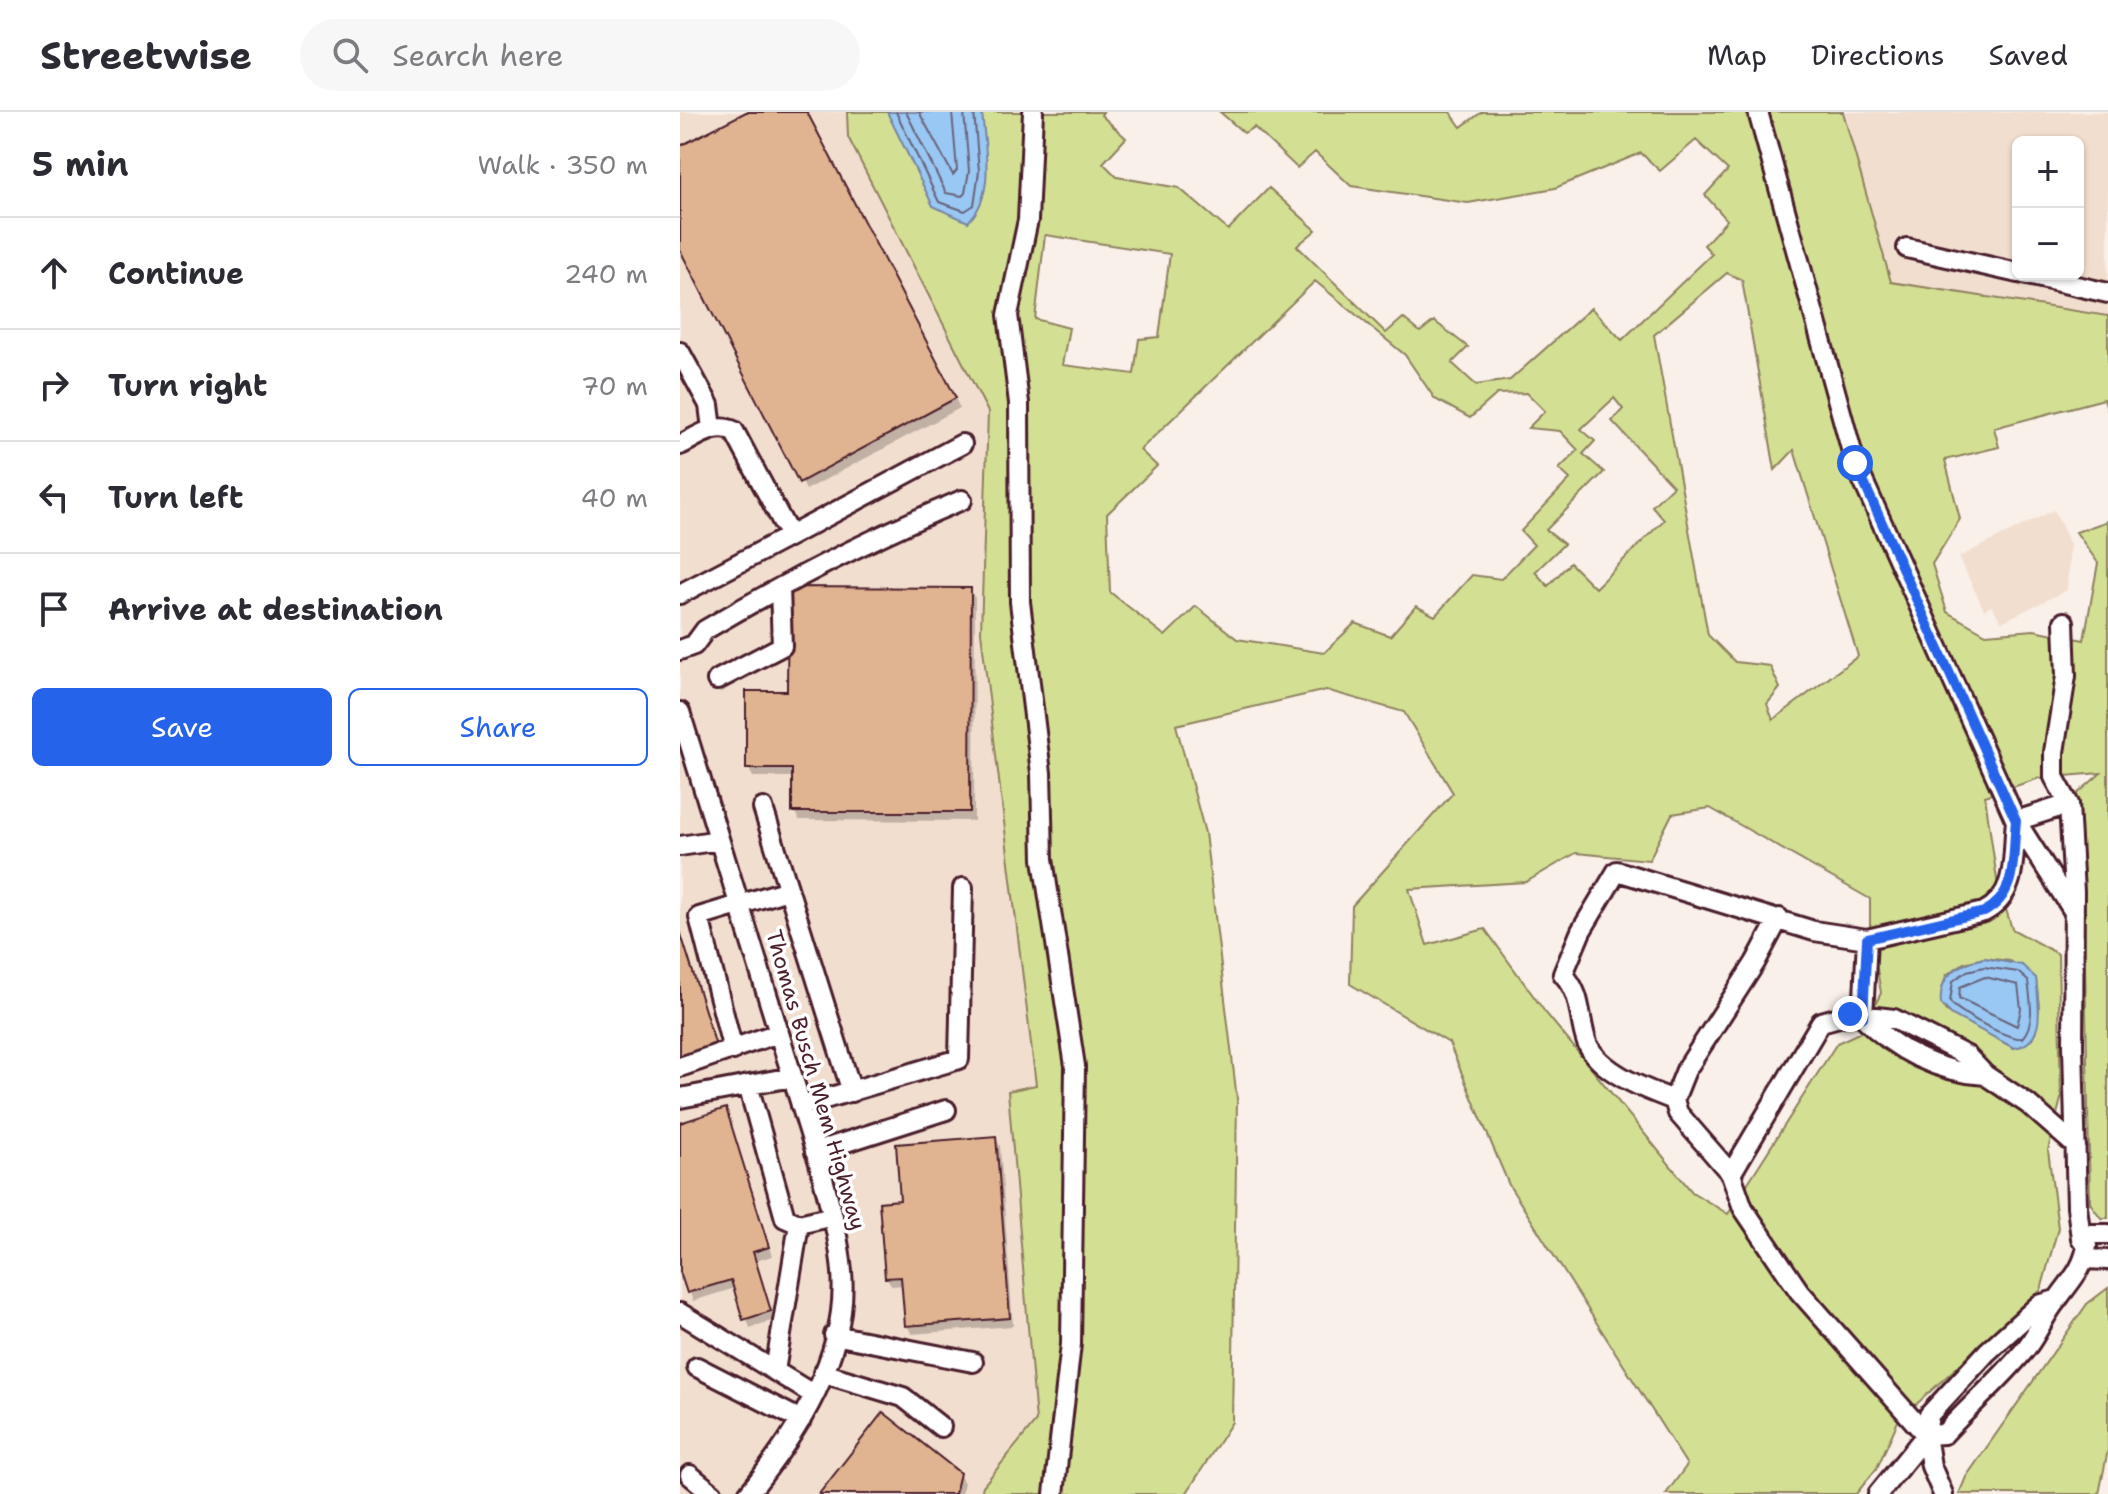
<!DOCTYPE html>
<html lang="en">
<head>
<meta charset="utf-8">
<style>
  body { margin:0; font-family:"Shantell Sans",sans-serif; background:#f7f7f7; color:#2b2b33 }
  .controls { position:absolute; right:24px; top:24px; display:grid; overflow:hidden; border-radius:12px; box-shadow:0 2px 6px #0004 }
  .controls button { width:72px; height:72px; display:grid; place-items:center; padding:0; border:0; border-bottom:2px solid #e1e1e2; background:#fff; color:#2b2b33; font:40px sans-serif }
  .stop { position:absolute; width:24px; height:24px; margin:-18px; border:6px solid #2563eb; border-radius:50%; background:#fff }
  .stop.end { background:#2563eb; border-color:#fff; box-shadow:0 2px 8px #0008 }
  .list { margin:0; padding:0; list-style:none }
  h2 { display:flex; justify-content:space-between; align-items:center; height:104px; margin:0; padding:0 32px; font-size:34px }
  h2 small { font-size:26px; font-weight:400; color:#7c7c81 }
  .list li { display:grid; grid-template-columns:52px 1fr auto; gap:24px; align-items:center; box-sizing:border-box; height:112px; padding:0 32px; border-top:2px solid #e1e1e2 }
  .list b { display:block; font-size:30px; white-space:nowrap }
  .list em { font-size:26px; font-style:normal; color:#7c7c81 }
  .actions { display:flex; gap:16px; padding:24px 32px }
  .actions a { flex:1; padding:18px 0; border:2px solid #2563eb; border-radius:12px; text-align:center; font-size:28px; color:#2563eb }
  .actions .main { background:#2563eb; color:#fff }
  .icon { flex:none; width:44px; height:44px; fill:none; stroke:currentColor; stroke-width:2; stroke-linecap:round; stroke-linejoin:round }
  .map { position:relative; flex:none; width:1428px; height:1382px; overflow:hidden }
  header { display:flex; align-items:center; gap:48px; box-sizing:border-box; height:112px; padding:0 40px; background:#fff; border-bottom:2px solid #e1e1e2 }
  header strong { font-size:38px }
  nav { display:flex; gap:44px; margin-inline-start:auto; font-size:28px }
  .search { width:560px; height:72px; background:#f7f7f7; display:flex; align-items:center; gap:20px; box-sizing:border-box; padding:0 28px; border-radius:44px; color:#7c7c81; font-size:30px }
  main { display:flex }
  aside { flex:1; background:#fff }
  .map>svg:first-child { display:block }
  .built { fill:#f2decf; fill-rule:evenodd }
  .green { fill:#d3e093; stroke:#8e805f; stroke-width:2; fill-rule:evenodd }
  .water { fill:#98c8f3; stroke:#7984a3; stroke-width:2 }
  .shadow { fill:#0003 }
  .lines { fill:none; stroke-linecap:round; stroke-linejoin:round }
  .shore { stroke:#69637b; stroke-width:2 }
  .building { fill:#e0b491; stroke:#4a1f2b; stroke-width:2 }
  .minor-casing { stroke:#4a1f2b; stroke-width:24 }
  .minor { stroke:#fff; stroke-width:18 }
  .route { stroke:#2563eb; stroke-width:10 }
  .labels { text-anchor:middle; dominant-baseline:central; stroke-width:7; stroke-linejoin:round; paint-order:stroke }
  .street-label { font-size:22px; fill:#4a1f2b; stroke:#fff }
</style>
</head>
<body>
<header>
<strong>Streetwise</strong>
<div class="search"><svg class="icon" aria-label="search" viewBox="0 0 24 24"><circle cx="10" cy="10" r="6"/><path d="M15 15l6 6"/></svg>Search here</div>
<nav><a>Map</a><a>Directions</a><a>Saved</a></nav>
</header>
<main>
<aside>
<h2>5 min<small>Walk · 350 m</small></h2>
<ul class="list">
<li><svg class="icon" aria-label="ahead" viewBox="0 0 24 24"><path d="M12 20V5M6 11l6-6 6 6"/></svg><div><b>Continue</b></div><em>240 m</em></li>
<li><svg class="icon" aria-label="right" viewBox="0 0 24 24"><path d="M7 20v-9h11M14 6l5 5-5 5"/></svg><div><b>Turn right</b></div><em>70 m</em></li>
<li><svg class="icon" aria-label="left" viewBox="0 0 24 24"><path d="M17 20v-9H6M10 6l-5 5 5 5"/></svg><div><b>Turn left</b></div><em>40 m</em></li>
<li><svg class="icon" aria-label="arrive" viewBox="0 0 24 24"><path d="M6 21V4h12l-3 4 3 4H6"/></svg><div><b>Arrive at destination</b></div></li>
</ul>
<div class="actions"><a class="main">Save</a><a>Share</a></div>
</aside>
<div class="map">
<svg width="1428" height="1382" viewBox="0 0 1428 1382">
  <rect width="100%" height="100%" fill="#f9f0e9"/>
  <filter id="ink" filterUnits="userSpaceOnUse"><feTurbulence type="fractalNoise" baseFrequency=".0125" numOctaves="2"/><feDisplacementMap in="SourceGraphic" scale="16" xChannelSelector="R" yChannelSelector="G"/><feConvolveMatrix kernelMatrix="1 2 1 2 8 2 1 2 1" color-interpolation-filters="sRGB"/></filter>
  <g filter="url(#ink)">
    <!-- built -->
    <path class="built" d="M 0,0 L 167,0 L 168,26 L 308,300 L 301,520 L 356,973 L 328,980 L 356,1309 L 303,1374 L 301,1382 L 0,1382 Z
      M 1163,0 L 1428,0 L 1428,204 L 1211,170 ZM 1338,30 L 1398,30 L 1398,162 L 1338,162 Z
      M 1374,398 L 1390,432 L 1387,478 L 1322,510 L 1311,494 L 1304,498 L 1279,445 Z"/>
    <!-- green -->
    <path class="green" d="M 167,0 L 423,0 L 421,3 L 446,26 L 423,51 L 437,65 L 499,76 L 548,118 L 589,76 L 636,118 L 617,134 L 706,221 L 723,206 L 740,220 L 754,209 L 788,235 L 772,251 L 796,273 L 830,268 L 911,196 L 942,228 L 1032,142 L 1024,133 L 1047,108 L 1025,83 L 1048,58 L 1016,28 L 980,59 L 961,41 L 875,76 L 788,91 L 671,74 L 635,40 L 617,56 L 574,15 L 564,21 L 540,0 L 770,0 L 781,15 L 802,0 L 1163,0 L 1211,170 L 1428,204 L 1428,299 L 1424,287 L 1314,316 L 1319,335 L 1265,348 L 1280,407 L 1252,452 L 1267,500 L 1306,522 L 1354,518 L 1404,528 L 1418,451 L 1396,420 L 1428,409 L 1428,1106 L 1421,1106 L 1410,1091 L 1404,804 L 1396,683 L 1421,661 L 1360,666 L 1305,684 L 1317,768 L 1332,817 L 1378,842 L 1381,987 L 1368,1038 L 1378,1116 L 1361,1178 L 1218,1309 L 1197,1356 L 1176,1382 L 986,1382 L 1007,1353 L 829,1073 L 769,931 L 670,872 L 672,794 L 773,681 L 724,600 L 646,578 L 496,613 L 525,721 L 557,987 L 552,1310 L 506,1382 L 301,1382 L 303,1374 L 356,1309 L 328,979 L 356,973 L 301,520 L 308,300 L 168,25 ZM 365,123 L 490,142 L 479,225 L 459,227 L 454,262 L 382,253 L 389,216 L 355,207 ZM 1047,161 L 1062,168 L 1095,358 L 1114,338 L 1178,544 L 1093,608 L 1087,592 L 1100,576 L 1090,554 L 1055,550 L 1028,523 L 974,223 ZM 635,169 L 725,243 L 755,287 L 790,306 L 817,282 L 847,281 L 865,299 L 848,316 L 880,319 L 898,338 L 879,357 L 890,367 L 841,419 L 854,433 L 821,467 L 792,463 L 755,504 L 736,494 L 710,524 L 675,511 L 644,541 L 557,527 L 516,494 L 485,524 L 430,480 L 427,402 L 477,354 L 460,338 ZM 934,286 L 943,297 L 932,309 L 993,374 L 972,394 L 984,408 L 915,476 L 890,451 L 868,474 L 855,460 L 884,432 L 866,418 L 924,360 L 903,342 L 915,329 L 901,317 ZM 1030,696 L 1190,787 L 1190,815 L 1201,881 L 1181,920 L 1157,931 L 1048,1102 L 1012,1080 L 865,900 L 805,817 L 747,833 L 729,777 L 846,770 L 896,741 L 969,748 L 992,702 ZM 1304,846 L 1330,849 L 1356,866 L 1359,897 L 1355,922 L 1334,936 L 1265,898 L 1261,884 L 1266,863 L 1284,851 Z
      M 1428,1176 L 1428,1338 L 1419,1382 L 1279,1382 L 1286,1365 L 1407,1192 Z"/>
    <!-- water -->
    <path class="water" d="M 207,0 L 302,0 C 305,36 316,83 288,110 L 253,94 Z
      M 1304,846 L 1342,853 L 1356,866 C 1358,890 1368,931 1334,936 L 1272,903 L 1261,892 C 1258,862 1278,853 1304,846 Z"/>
    <!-- shadow -->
    <path class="shadow" d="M 70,0 L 125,0 L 280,296 L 126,378 L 0,134 L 0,36 Z
      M 290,478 L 295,486 L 294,709 L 119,708 L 114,699 L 114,665 L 73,665 L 68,656 L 109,581 Z
      M 0,817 L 39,943 L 0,955 Z
      M 45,999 L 92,1144 L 76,1149 L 94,1208 L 70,1216 L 55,1176 L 13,1189 L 5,1168 L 0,1169 L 0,1013 Z
      M 315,1026 L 320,1034 L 333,1214 L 232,1222 L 227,1214 L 224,1173 L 212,1174 L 207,1166 L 222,1090 Z
      M 279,1362 L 284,1371 L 281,1382 L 142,1382 Z"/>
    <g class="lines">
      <!-- shore -->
      <path class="shore" d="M 216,0 L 259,90 L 285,99 L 294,93 L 299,59 L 294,0
        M 226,0 L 266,81 L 282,84 L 285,81 L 289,59 L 284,0
        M 239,0 L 273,63 L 277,58 L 272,0
        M 1304,855 L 1338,860 L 1348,869 C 1350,887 1356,911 1342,926 C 1328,928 1280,901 1270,890 L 1273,869 L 1287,859 Z
        M 1305,865 L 1338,873 L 1341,897 L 1337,914 L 1279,886 L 1280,875 Z"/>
    </g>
    <!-- building -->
    <path class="building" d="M 66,0 L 127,0 L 276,286 L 119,371 L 0,138 L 0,34 Z
      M 108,475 L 291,476 L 290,700 L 112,700 L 112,657 L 66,657 L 66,579 L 107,579 Z
      M 0,819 L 36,934 L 0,945 Z
      M 46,996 L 89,1135 L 73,1140 L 91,1199 L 63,1208 L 51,1168 L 7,1181 L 0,1160 L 0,1011 Z
      M 316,1024 L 330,1206 L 225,1214 L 221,1165 L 205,1166 L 199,1090 L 220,1088 L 216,1032 Z
      M 203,1300 L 280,1361 L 275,1382 L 139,1382 Z"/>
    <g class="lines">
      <defs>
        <path id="minor" d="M 353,0 L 348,108 L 328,203 L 339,291 L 340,490 L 361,661 L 363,747 L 395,954 L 391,1232 L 374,1382
          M 1078,0 L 1175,351 L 1336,709 L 1394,800
          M 1227,136 L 1338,161
          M 1343,162 L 1428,181
          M 0,240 L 29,293 L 32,317
          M 0,333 C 17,325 35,310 54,319 L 110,424 L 0,482
          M 110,424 L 282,332
          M 0,538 L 14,533 L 25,518 C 108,469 193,425 282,388
          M 37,568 L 102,534 L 100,476
          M 0,600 L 139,1051 C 148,1087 159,1122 162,1160 C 169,1242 117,1322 68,1382
          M 83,696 L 172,980
          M 0,734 L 39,728
          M 1099,806 L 1075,851 L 1006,958 L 994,988 L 998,1001 L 1051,1062 L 1063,1096 L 1119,1179 L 1246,1323 L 1251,1354 L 1263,1382
          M 1187,827 L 1183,905 C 1216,939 1258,960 1305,963
          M 53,938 L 19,805 L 108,778
          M 0,955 L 98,921
          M 68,973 L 105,1106 L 119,1112
          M 0,986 L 112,965
          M 994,988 C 967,978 919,960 907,931 C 898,906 903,883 883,862 L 901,819 L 937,759 L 1134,819 L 1187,827 L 1304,800 C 1339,782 1332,743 1336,709 L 1389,692
          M 121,994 L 279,947 L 283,776
          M 135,1040 L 266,998
          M 1051,1062 L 1141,910 L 1170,902 L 1214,907 L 1287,944 L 1305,963 L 1348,992 L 1396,1034
          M 1401,1122 L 1428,1122
          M 1405,1147 L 1428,1148
          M 1376,1188 L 1359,1193 L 1307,1240 L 1249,1303 L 1246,1323 L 1264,1322 C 1291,1292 1322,1267 1347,1235 C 1358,1221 1365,1202 1377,1188 C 1390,1169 1403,1158 1407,1134 L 1401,1126 L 1397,1095 L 1393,933 L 1394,780 L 1389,692 L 1374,665 L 1374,640 L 1386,564 L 1384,510
          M 0,1201 L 134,1283
          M 154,1223 L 293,1250
          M 17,1255 L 121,1308
          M 95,1259 L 119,1112 L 153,1104
          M 143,1261 L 223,1285 L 261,1315
          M 10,1363 L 33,1382
          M 1198,1382 L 1246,1323"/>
      </defs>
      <!-- minor casing -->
      <use href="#minor" class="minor-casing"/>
      <!-- minor -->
      <use href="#minor" class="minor"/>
    </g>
  </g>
  <g class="lines" filter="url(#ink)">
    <!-- route -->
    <path class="route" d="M 1170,902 L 1183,905 L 1187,827 L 1304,800 C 1339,782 1332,743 1336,709 L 1175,351"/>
  </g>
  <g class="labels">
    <!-- street labels -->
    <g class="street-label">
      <text transform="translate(136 968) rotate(74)">Thomas Busch Mem Highway</text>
    </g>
  </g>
</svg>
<div class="controls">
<button>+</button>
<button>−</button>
</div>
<div class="stop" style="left:1175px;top:351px"></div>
<div class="stop end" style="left:1170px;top:902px"></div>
</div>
</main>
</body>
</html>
